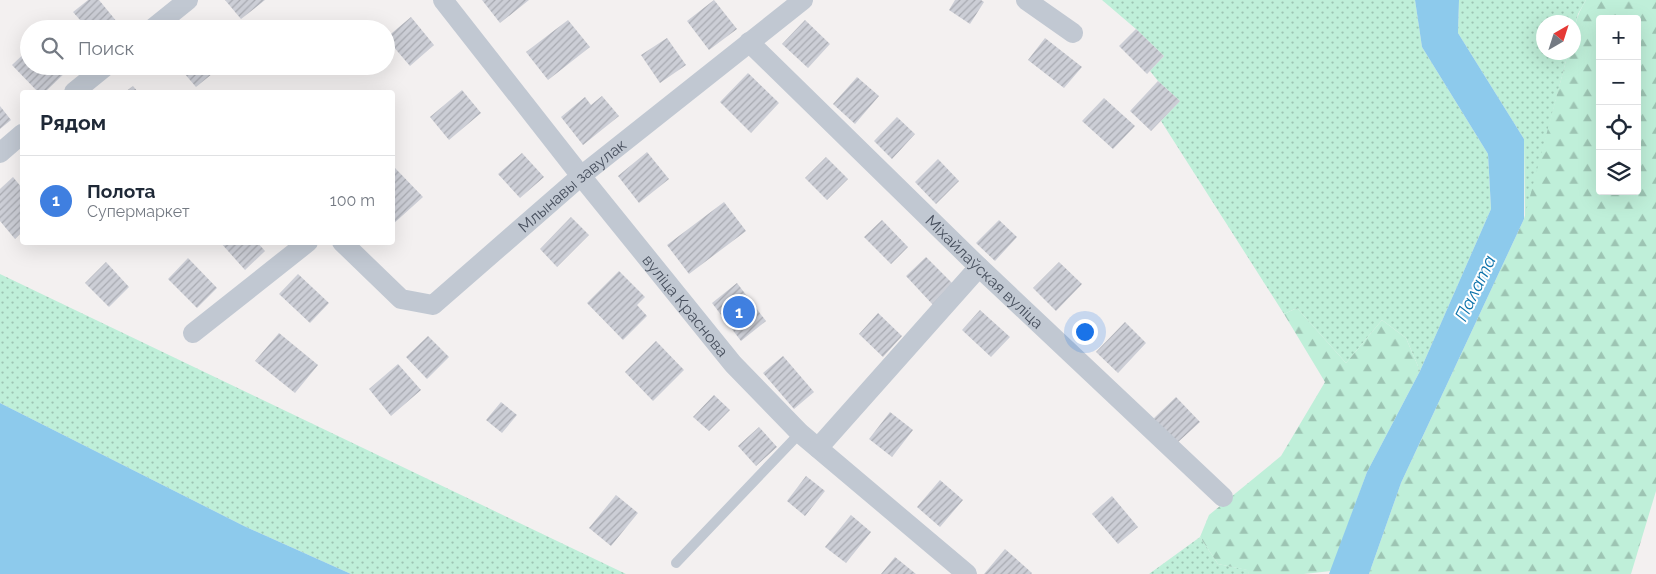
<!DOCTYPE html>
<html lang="ru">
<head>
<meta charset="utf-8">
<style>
  body { margin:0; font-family:Raleway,sans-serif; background:#f2f2f3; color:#1f2937 }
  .controls { position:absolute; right:15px; top:15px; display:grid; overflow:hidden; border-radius:5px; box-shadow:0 5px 20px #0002 }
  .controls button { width:45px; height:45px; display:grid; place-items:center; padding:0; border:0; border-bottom:1px solid #e0e1e3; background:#fff; color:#1f2937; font:25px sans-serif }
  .compass { position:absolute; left:1536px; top:15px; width:45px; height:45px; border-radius:50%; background:#fff; box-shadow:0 5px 20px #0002; rotate:39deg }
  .you { position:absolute; left:1084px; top:331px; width:18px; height:18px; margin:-12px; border:4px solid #fff; border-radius:50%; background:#1a73e8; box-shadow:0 0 0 8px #1a73e833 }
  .badge { display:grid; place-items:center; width:32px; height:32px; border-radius:50%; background:#1a54e2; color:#fff; font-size:16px; font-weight:700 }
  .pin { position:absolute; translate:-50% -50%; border:2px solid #fff; box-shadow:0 1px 5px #0006 }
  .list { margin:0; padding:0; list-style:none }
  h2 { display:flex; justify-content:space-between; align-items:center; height:65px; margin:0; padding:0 20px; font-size:21px }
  h2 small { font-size:16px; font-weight:400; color:#747a83 }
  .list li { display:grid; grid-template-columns:32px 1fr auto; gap:15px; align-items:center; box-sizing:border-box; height:90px; padding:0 20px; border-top:1px solid #e0e1e3 }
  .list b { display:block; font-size:19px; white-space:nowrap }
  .list p { margin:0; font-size:16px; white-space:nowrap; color:#747a83 }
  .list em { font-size:16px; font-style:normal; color:#747a83 }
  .icon { flex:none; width:28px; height:28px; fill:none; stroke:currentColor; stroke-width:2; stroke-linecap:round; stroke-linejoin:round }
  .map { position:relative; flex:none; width:1656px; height:574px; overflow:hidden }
  .search { position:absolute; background:#fff; box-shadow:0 5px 20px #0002; left:20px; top:20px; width:375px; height:55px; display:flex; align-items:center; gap:12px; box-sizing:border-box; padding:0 18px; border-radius:28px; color:#747a83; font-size:19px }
  .panel { position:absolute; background:#fff; box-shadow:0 5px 20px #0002; left:20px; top:90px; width:375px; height:155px; border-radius:5px }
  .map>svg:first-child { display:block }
  .grass { fill:url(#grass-dots) }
  .forest { fill:url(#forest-firs); fill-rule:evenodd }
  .water { fill:#8dcaec }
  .building { fill:url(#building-hatch) }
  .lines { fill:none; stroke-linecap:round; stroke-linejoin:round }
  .service { stroke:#c1c8d2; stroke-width:10 }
  .minor { stroke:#c1c8d2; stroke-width:20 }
  .labels { text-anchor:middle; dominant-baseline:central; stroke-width:4; stroke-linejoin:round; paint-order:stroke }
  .street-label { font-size:16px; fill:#48505e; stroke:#fff }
  .water-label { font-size:18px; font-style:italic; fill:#0d73ab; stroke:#fff }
</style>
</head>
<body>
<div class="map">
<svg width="1656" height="574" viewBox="0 0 1656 574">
  <defs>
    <pattern id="grass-dots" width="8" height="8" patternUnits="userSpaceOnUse" patternTransform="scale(1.25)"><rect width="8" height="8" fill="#bfefd9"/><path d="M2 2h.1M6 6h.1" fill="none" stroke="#9dc4b3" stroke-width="1.8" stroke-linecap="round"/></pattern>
    <pattern id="forest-firs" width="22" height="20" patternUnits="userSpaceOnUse" patternTransform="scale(1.25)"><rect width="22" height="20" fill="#bfefd9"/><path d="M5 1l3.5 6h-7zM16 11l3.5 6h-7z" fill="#9dc4b3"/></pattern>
    <pattern id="building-hatch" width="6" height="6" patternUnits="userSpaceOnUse" patternTransform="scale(1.25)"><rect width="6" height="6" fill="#ccced6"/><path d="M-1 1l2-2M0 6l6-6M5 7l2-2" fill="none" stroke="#a8aab1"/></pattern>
  </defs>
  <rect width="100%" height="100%" fill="#f3f0f0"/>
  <!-- grass -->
  <path class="grass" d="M 1102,0 L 1415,0 L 1422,47 L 1488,154 L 1491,209 L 1420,371 L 1406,338 L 1382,320 L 1346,363 L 1297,308 L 1284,314 L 1161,121 L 1180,101 L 1158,81 L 1150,71 L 1164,56 L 1136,29 Z
    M 1459,0 L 1586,0 L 1578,14 L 1574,30 L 1574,22 L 1544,22 L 1544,52 L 1568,53 L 1525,219 L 1524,139 L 1458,33 Z
    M 0,274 L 626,574 L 351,574 L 244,526 L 0,403 Z
    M 1200,537 L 1218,564 L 1248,570 L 1249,574 L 1149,574 Z"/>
  <!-- forest -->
  <path class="forest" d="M 1586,0 L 1656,0 L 1656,491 L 1631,574 L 1369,574 L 1401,483 L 1524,219 L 1568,53 L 1574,52 C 1574,29 1574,20 1586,0 ZM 1600,19 L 1637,19 L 1637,191 L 1600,191 Z
    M 1297,308 L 1346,363 L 1382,320 L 1406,338 L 1420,371 L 1367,472 L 1331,571 L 1304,574 L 1249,574 L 1247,570 L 1218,564 L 1200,537 L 1209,515 L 1281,456 L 1325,382 L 1284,314 Z"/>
  <!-- water -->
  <path class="water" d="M 1415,0 L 1459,0 L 1458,33 L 1524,139 L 1524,219 L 1401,483 L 1369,574 L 1329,574 L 1367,472 L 1420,371 L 1491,209 L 1488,154 L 1422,47 Z
    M 0,403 L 244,526 L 351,574 L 0,574 Z"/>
  <!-- building -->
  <path class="building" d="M 88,0 L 99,0 L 122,28 L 88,29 L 73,12 Z
    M 225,0 L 265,0 L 241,19 Z
    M 482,0 L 529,0 L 500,23 Z
    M 714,0 L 737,29 L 709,50 L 687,21 Z
    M 955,0 L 981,0 L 984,2 L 970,24 L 949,10 Z
    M 411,17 L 434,45 L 410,66 L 386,38 Z
    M 568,20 L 590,47 L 548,80 L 526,52 Z
    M 805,20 L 830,44 L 808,68 L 782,44 Z
    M 1136,29 L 1164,56 L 1147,74 L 1119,46 Z
    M 667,38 L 686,65 L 660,83 L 641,55 Z
    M 1045,38 L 1082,67 L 1064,88 L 1028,60 Z
    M 29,49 L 29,66 L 64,66 L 68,70 L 45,92 L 38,92 L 12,65 Z
    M 178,66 L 215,66 L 218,69 L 196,87 Z
    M 748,73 L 779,103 L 751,133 L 720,102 Z
    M 857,77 L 879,96 L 855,124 L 833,104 Z
    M 1158,81 L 1180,101 L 1151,131 L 1130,111 Z
    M 133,86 L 138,92 L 125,92 Z
    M 462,90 L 481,113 L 449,140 L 430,117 Z
    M 602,96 L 619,116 L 583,145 L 561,117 L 585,97 L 591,105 Z
    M 1104,98 L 1135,126 L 1113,149 L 1082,121 Z
    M 0,106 L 11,120 L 0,129 Z
    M 897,117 L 915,134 L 892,159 L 874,141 Z
    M 647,152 L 669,179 L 639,203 L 618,176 Z
    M 522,153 L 544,177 L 520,198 L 498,174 Z
    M 826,157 L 848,179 L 827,200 L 805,178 Z
    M 938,159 L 959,181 L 936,204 L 915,182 Z
    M 395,168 L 423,197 L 392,225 L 392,171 Z
    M 13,177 L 22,188 L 22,232 L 15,239 L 0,221 L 0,189 Z
    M 724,202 L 746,231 L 689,274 L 667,245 Z
    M 571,217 L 589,235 L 557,267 L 540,249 Z
    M 882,220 L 908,247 L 891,264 L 864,237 Z
    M 999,220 L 1017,237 L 995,261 L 976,243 Z
    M 220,242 L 257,242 L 265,251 L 245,270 Z
    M 926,257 L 954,285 L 933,305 L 906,276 Z
    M 188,258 L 217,288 L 197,308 L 168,279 Z
    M 106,262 L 129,287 L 109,307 L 85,283 Z
    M 1059,262 L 1082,284 L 1056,311 L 1033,288 Z
    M 619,271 L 645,297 L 637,305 L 647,316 L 623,340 L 587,303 Z
    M 298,274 L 329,303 L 310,323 L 279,294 Z
    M 737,283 L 766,321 L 741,341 L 712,303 Z
    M 980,310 L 1010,337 L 991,357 L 962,330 Z
    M 878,313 L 902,336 L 883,357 L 859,334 Z
    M 1125,322 L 1146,343 L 1118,373 L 1096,352 Z
    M 279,333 L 318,365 L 295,393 L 255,361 Z
    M 428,336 L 449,357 L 427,379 L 406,357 Z
    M 656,341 L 684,370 L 653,401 L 625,372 Z
    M 783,356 L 814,392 L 794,409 L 763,373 Z
    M 398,364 L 421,390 L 391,416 L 369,389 Z
    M 714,395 L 730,410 L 709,431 L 693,417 Z
    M 1176,397 L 1200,422 L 1177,443 L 1153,419 Z
    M 501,402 L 517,415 L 502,433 L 486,420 Z
    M 890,412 L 913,430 L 892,457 L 869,439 Z
    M 759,427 L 777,447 L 756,466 L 738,446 Z
    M 806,476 L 825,491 L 805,516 L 787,501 Z
    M 940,480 L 963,500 L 940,527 L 917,507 Z
    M 616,495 L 638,513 L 611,546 L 589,528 Z
    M 1112,496 L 1138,527 L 1118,544 L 1092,514 Z
    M 851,515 L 871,532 L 846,563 L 825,547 Z
    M 1005,549 L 1032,573 L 1031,574 L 984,574 Z
    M 895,557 L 916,574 L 881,574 Z"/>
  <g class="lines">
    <!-- service -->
    <path class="service" d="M 676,563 L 800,433"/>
    <!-- minor -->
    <g class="minor">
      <path id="s1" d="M 443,0 L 581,176 L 733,364 L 800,433 L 967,574"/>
      <path d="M 1026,0 L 1073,33"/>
      <path d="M 152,29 L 188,0"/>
      <path id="s2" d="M 749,42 L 979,267 L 1223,497"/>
      <path d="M 74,92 L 106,66"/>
      <path d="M 0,153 L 22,134"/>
      <path id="s3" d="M 342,242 L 401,299 L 433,305 L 581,176 L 803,0"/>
      <path d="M 193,333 L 308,242"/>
      <path d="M 818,448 L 979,267"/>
    </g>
  </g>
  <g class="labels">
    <!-- street labels -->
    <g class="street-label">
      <text stroke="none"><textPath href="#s3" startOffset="298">Млынавы завулак</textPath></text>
      <text stroke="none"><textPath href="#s2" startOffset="329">Міхайлаўская вуліца</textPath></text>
      <text stroke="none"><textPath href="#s1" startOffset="390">вуліца Краснова</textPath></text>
    </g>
    <!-- water labels -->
    <g class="water-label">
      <text transform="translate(1475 288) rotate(-64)">Палата</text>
    </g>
  </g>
</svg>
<div class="controls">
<button>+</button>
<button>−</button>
<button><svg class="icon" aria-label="locate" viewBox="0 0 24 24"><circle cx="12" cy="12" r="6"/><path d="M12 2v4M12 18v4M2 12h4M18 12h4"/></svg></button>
<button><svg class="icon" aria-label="layers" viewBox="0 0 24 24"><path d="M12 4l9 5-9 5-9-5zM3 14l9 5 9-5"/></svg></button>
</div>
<svg class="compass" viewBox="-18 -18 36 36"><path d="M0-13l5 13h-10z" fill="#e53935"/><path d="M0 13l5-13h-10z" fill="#747a83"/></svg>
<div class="you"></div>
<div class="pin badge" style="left:739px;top:312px;background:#3f7fe0">1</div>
<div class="search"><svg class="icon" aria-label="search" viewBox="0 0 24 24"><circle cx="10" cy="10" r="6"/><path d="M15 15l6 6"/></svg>Поиск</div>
<section class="panel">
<h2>Рядом<small></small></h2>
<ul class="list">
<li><span class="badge" style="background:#3f7fe0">1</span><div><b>Полота</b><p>Супермаркет</p></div><em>100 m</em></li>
</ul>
</section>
</div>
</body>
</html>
